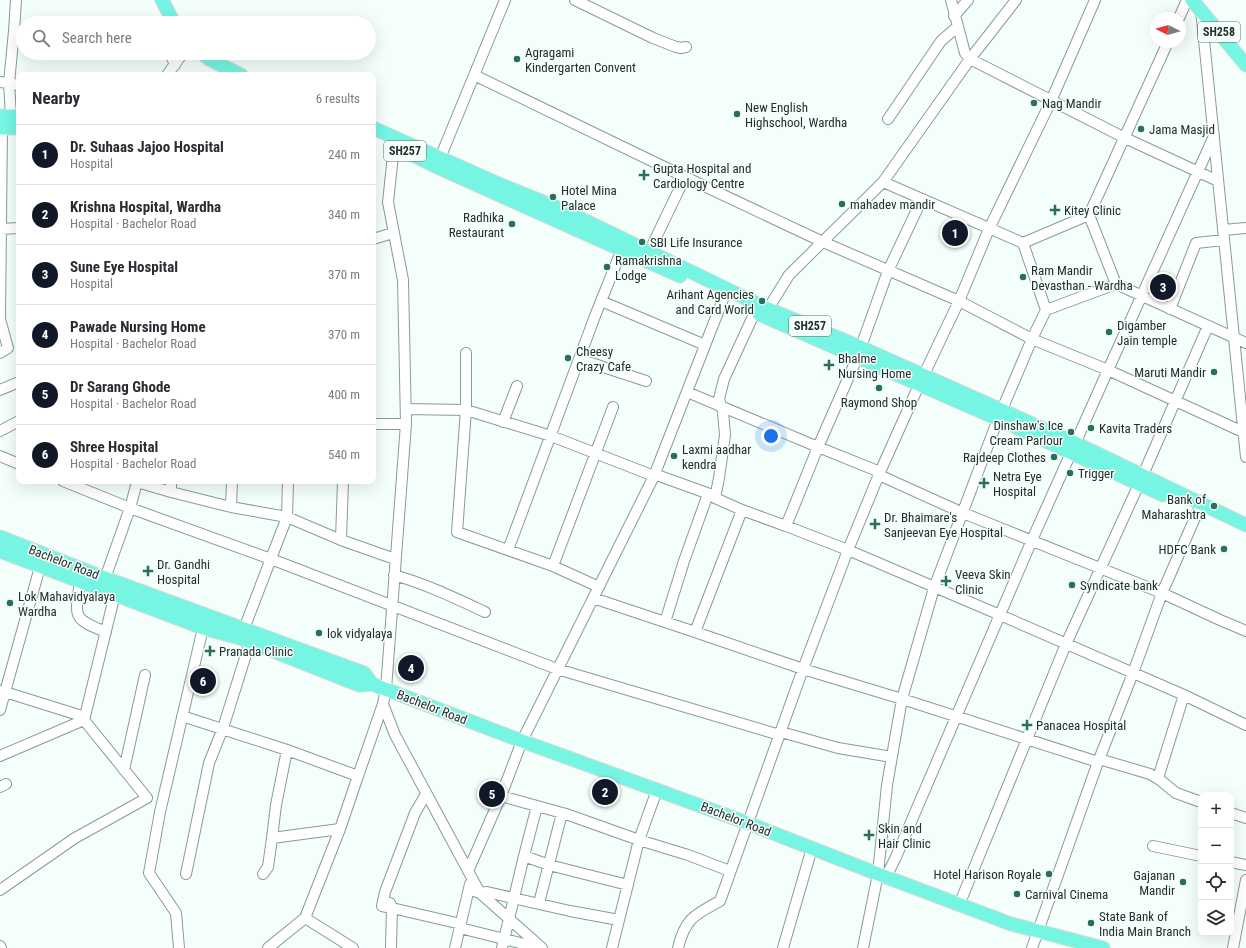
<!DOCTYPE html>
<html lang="en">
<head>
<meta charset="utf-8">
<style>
  body { margin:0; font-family:"Roboto Condensed",sans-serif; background:#f2f2f3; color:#2b2b33 }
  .controls { position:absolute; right:12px; bottom:12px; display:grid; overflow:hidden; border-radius:8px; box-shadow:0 4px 16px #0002 }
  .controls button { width:36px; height:36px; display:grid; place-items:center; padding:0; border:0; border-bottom:1px solid #e1e1e2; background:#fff; color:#2b2b33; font:20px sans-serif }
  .compass { position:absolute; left:1150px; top:12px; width:36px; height:36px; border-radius:50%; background:#fff; box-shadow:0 4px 16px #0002; rotate:275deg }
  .you { position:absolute; left:771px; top:436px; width:14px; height:14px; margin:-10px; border:3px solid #fff; border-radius:50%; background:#1a73e8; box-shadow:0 0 0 6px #1a73e833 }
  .badge { display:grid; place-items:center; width:26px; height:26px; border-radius:50%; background:#111827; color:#fff; font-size:13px; font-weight:700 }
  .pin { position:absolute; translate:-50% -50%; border:2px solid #fff; box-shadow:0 1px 4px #0006 }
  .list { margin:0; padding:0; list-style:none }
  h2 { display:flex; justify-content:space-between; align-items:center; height:52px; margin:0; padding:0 16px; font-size:17px }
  h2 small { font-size:13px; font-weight:400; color:#7c7c81 }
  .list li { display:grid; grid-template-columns:26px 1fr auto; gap:12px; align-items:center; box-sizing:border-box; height:60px; padding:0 16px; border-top:1px solid #e1e1e2 }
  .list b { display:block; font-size:15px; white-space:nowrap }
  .list p { margin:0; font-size:13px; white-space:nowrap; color:#7c7c81 }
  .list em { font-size:13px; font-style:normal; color:#7c7c81 }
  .icon { flex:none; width:22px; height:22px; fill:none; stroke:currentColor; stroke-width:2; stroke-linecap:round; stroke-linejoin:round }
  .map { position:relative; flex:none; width:1246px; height:948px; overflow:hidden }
  .search { position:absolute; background:#fff; box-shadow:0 4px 16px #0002; left:16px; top:16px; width:360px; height:44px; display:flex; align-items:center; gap:10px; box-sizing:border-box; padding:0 14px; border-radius:22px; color:#7c7c81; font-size:15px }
  .panel { position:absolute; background:#fff; box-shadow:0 4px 16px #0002; left:16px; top:72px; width:360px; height:412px; border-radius:8px }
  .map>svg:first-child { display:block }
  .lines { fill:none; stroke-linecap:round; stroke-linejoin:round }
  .minor-casing { stroke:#859d97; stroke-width:12 }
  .major-casing { stroke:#d8d9d9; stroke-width:15 }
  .minor { stroke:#fff; stroke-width:10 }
  .major { stroke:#75f5e2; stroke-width:13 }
  .poi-dot { fill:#296e61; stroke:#f4fefb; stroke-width:1.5 }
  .labels { text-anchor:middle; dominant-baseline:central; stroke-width:3; stroke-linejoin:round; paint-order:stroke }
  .shield { fill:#f4fefb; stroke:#626c6a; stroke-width:1 }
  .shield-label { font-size:12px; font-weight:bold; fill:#242e2c }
  .poi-label { font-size:13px; fill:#242e2c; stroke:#f4fefb; text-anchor:start }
  .street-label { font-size:13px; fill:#242e2c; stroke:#f4fefb }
</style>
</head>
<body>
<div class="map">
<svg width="1246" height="948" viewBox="0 0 1246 948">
  <rect width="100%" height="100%" fill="#f4fefb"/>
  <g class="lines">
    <defs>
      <path id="minor" d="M 575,0 L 653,38 L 676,47 L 681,48 L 686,47
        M 951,0 L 965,53 L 970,59 L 1016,0
        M 1201,10 L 1246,457
        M 954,16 L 968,0
        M 1179,18 L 1187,0
        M 14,31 L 16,0
        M 170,53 L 175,65
        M 167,75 L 183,53
        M 474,75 L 685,177 L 823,242 L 959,301 L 1032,339 L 1108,370 L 1214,136
        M 0,82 L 19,85
        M 888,119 L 941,41 L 957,27
        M 394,146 L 388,202 L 403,280 L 406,424 L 386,689 L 383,704 L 395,735 L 480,893 L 542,948
        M 438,163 L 505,0
        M 883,182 L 970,59 L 1125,138 L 1218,181
        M 922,199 L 888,271 L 857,358 L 818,447 L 786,526 L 742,510 L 695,632 L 803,669 L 902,699 L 1098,762 L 1133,673 L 1162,593 L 1198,511
        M 0,229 L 19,228
        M 1223,230 L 1246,228
        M 373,239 L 393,233
        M 649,252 L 685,177
        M 1116,284 L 1089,215 L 1168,42
        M 727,289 L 654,476 L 522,741 L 501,796 L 566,814 L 639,840 L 688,855 L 730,871
        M 601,301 L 705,345
        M 768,309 L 789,275 L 883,182 L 1023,243 L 1089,215
        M 1170,309 L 1196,243 L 1224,240
        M 1046,310 L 1116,284 L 1246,343
        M 0,353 L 8,348 L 0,319 L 2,128 L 11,116 L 9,83 L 14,31 L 23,33
        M 466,353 L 466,410 L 457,532 L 553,566 L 599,587
        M 579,359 L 646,381
        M 0,390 L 19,382
        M 687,392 L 818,447 L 880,472
        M 406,409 L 466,410 L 551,436 L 654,476
        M 503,422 L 517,386
        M 373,424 L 406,424
        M 0,431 L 19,421
        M 0,456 L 19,464
        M 654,474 L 715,496
        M 879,475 L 963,513 L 1162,593 L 1220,620 L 1246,631
        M 63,481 L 130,508 L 271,559 L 557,669 L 780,735
        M 171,481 L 171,492 L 231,507 L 232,481
        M 343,481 L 341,540 L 395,559
        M 231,507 L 287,517 L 341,540
        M 742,510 L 715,498 L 719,478 L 725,435 L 723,412 L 719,399 L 724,379 L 755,312
        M 786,526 L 848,550 L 1000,615 L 1184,695 L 1246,725
        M 508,550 L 595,316 L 622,249
        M 553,566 L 613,407
        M 394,575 C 426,584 455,598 485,612
        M 80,582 C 75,617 72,619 106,632
        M 103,584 L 130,508 L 137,482 L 171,492
        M 593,598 L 695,632
        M 665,622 L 684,561 L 708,494
        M 242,634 L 287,517 L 288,481
        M 0,691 L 5,692 L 40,567
        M 0,710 L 5,692 L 85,717
        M 182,716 L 287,750 L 358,776 L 383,704
        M 781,732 L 838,748 L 892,757
        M 287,750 L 276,805 L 272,838 L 340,829
        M 0,756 L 84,720 L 115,594
        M 1099,759 L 1150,774 L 1160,780 L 1176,793 L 1201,802
        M 124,770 L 145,675
        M 1158,778 L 1184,695
        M 0,787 L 6,784
        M 1231,813 L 1246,818
        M 1153,846 L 1201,856
        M 524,856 L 549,865 L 628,885
        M 1231,862 L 1246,865
        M 468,871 L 501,796
        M 186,874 L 209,763 L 223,728 L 250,642
        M 263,874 L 268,867 L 272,838
        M 886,877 L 896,857 L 1032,540 L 1108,370 L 1243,432
        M 469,889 L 480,893 L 487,892 L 570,911 L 619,920
        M 0,890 L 75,838 L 147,798 L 84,720
        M 390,903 L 392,908 L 461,924
        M 539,903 L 562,813
        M 959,905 L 1066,644 L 1139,484 L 1208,326
        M 305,918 L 353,948
        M 460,928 L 540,948
        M 0,946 L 1,948
        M 179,948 L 176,913 L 149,873 L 160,812 L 203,628
        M 268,948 L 305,918 L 340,829 L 358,776
        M 391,948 L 392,908 L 382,906 L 385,892 L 415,813 L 426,794
        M 455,948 L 470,884
        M 502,948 L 524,856 L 537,806
        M 612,948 L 639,840 L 657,790
        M 678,948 C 685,919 694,915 720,901 L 803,669 L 848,550 L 880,472 L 919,385 L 959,301 L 989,229 L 1051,101 L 1095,0
        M 783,948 L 812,848
        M 863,948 L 878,874 L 887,785 L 902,699 L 934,588 L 998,419 L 1032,339 L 1046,310 L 1023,243
        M 1032,948 L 1098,762
        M 1233,948 L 1246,880"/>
      <path id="major" d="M 162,0 L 174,23
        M 1192,0 L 1246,65
        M 202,53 L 209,59 L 241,75
        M 0,116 L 19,116
        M 0,128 L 19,128
        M 373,128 L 501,185 L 563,210 L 768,309 L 860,347 L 1075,443 L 1246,525
        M 407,152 L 437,167 L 680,276
        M 759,314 L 998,419 L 1163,495
        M 0,537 L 105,578 L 364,673 L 372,684
        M 0,551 L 203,628 L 240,638 L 359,685 L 372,684 L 522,741 L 742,821 L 878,874 L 1011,924 L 1103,948"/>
    </defs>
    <!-- minor casing -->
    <use href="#minor" class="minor-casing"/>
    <!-- major casing -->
    <use href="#major" class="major-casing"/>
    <!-- minor -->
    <use href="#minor" class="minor"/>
    <!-- major -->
    <use href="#major" class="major"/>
  </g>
  <!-- markers -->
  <g class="poi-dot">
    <circle cx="517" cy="59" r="4"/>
    <circle cx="1034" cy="103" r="4"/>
    <circle cx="737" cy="114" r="4"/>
    <circle cx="1141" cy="129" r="4"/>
    <path d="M642 169h4v4h4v4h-4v4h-4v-4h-4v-4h4z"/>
    <circle cx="553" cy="197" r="4"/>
    <circle cx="842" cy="204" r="4"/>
    <path d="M1053 204h4v4h4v4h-4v4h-4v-4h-4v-4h4z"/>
    <circle cx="512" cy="224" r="4"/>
    <circle cx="642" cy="242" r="4"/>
    <circle cx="607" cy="267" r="4"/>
    <circle cx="1023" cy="277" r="4"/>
    <circle cx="762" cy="301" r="4"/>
    <circle cx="1109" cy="332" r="4"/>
    <circle cx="568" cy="358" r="4"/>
    <path d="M827 359h4v4h4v4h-4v4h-4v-4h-4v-4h4z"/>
    <circle cx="1214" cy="372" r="4"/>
    <circle cx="879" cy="388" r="4"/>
    <circle cx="1091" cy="428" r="4"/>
    <circle cx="1071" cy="432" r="4"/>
    <circle cx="674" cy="456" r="4"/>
    <circle cx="1054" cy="457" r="4"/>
    <circle cx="1070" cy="473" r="4"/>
    <path d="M982 477h4v4h4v4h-4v4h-4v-4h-4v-4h4z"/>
    <circle cx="1214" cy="506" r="4"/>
    <path d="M873 518h4v4h4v4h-4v4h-4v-4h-4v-4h4z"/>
    <circle cx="1224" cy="549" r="4"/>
    <path d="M146 565h4v4h4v4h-4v4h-4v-4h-4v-4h4z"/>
    <path d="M944 575h4v4h4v4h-4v4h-4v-4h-4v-4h4z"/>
    <circle cx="1072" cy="585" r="4"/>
    <circle cx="10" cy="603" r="4"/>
    <circle cx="319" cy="633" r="4"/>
    <path d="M208 645h4v4h4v4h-4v4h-4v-4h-4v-4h4z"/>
    <path d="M1025 719h4v4h4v4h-4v4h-4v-4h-4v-4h4z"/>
    <path d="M867 829h4v4h4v4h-4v4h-4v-4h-4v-4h4z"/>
    <circle cx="1049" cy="874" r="4"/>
    <circle cx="1183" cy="882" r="4"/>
    <circle cx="1017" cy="894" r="4"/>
    <circle cx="1091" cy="923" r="4"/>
  </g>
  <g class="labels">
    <!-- shield labels -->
    <g class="shield">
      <rect x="1198" y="22" width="42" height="20" rx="3"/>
      <rect x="384" y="141" width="42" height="20" rx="3"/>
      <rect x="789" y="316" width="42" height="20" rx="3"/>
    </g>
    <g class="shield-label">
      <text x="1219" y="32">SH258</text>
      <text x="405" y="151">SH257</text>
      <text x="810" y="326">SH257</text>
    </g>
    <!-- poi labels -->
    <g class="poi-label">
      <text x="525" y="52">Agragami<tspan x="525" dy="15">Kindergarten Convent</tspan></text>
      <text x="1042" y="103">Nag Mandir</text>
      <text x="745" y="107">New English<tspan x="745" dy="15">Highschool, Wardha</tspan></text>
      <text x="1149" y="129">Jama Masjid</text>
      <text x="653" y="168">Gupta Hospital and<tspan x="653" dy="15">Cardiology Centre</tspan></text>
      <text x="561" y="190">Hotel Mina<tspan x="561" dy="15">Palace</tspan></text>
      <text x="850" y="204">mahadev mandir</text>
      <text x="1064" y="210">Kitey Clinic</text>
      <text x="504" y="217" text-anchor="end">Radhika<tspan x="504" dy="15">Restaurant</tspan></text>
      <text x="650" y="242">SBI Life Insurance</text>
      <text x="615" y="260">Ramakrishna<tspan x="615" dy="15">Lodge</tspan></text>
      <text x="1031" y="270">Ram Mandir<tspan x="1031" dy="15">Devasthan - Wardha</tspan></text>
      <text x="754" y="294" text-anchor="end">Arihant Agencies<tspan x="754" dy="15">and Card World</tspan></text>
      <text x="1117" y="325">Digamber<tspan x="1117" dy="15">Jain temple</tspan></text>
      <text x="576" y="351">Cheesy<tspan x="576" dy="15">Crazy Cafe</tspan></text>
      <text x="838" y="358">Bhalme<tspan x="838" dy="15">Nursing Home</tspan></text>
      <text x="1206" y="372" text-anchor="end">Maruti Mandir</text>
      <text x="879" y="402" text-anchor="middle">Raymond Shop</text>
      <text x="1063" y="425" text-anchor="end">Dinshaw's Ice<tspan x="1063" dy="15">Cream Parlour</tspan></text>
      <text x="1099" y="428">Kavita Traders</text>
      <text x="682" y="449">Laxmi aadhar<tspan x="682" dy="15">kendra</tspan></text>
      <text x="1046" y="457" text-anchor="end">Rajdeep Clothes</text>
      <text x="1078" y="473">Trigger</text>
      <text x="993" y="476">Netra Eye<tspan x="993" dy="15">Hospital</tspan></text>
      <text x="1206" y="499" text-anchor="end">Bank of<tspan x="1206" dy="15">Maharashtra</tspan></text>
      <text x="884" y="517">Dr. Bhaimare's<tspan x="884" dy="15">Sanjeevan Eye Hospital</tspan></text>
      <text x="1216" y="549" text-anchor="end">HDFC Bank</text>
      <text x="157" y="564">Dr. Gandhi<tspan x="157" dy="15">Hospital</tspan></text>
      <text x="955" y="574">Veeva Skin<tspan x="955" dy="15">Clinic</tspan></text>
      <text x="1080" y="585">Syndicate bank</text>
      <text x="18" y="596">Lok Mahavidyalaya<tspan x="18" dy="15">Wardha</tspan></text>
      <text x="327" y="633">lok vidyalaya</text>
      <text x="219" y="651">Pranada Clinic</text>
      <text x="1036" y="725">Panacea Hospital</text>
      <text x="878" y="828">Skin and<tspan x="878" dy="15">Hair Clinic</tspan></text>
      <text x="1041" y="874" text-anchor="end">Hotel Harison Royale</text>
      <text x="1175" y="875" text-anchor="end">Gajanan<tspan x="1175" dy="15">Mandir</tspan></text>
      <text x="1025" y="894">Carnival Cinema</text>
      <text x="1099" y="916">State Bank of<tspan x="1099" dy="15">India Main Branch</tspan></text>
    </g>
    <!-- street labels -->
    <g class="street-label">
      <text transform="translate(64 562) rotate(21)">Bachelor Road</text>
      <text transform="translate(432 707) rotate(21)">Bachelor Road</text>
      <text transform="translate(736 819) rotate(21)">Bachelor Road</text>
    </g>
  </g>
</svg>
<div class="controls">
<button>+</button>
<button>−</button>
<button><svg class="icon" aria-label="locate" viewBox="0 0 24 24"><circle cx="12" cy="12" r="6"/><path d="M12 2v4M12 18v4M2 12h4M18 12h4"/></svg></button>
<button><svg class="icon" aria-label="layers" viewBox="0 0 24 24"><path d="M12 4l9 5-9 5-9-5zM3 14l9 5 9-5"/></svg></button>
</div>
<svg class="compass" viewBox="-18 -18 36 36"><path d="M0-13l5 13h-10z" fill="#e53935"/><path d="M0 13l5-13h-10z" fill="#7c7c81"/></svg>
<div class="you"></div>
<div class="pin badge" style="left:955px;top:233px">1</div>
<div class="pin badge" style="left:605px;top:792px">2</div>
<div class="pin badge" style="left:1163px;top:287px">3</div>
<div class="pin badge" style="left:411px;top:668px">4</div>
<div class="pin badge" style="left:492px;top:794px">5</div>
<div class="pin badge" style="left:203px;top:681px">6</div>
<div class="search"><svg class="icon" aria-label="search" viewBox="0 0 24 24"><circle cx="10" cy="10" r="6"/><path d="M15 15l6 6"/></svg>Search here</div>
<section class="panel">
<h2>Nearby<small>6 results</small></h2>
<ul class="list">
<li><span class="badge">1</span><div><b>Dr. Suhaas Jajoo Hospital</b><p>Hospital</p></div><em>240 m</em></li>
<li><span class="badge">2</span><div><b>Krishna Hospital, Wardha</b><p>Hospital · Bachelor Road</p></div><em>340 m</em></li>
<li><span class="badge">3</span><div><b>Sune Eye Hospital</b><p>Hospital</p></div><em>370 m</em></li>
<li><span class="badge">4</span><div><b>Pawade Nursing Home</b><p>Hospital · Bachelor Road</p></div><em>370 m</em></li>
<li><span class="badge">5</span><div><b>Dr Sarang Ghode</b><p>Hospital · Bachelor Road</p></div><em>400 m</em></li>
<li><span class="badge">6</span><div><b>Shree Hospital</b><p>Hospital · Bachelor Road</p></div><em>540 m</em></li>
</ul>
</section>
</div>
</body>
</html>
